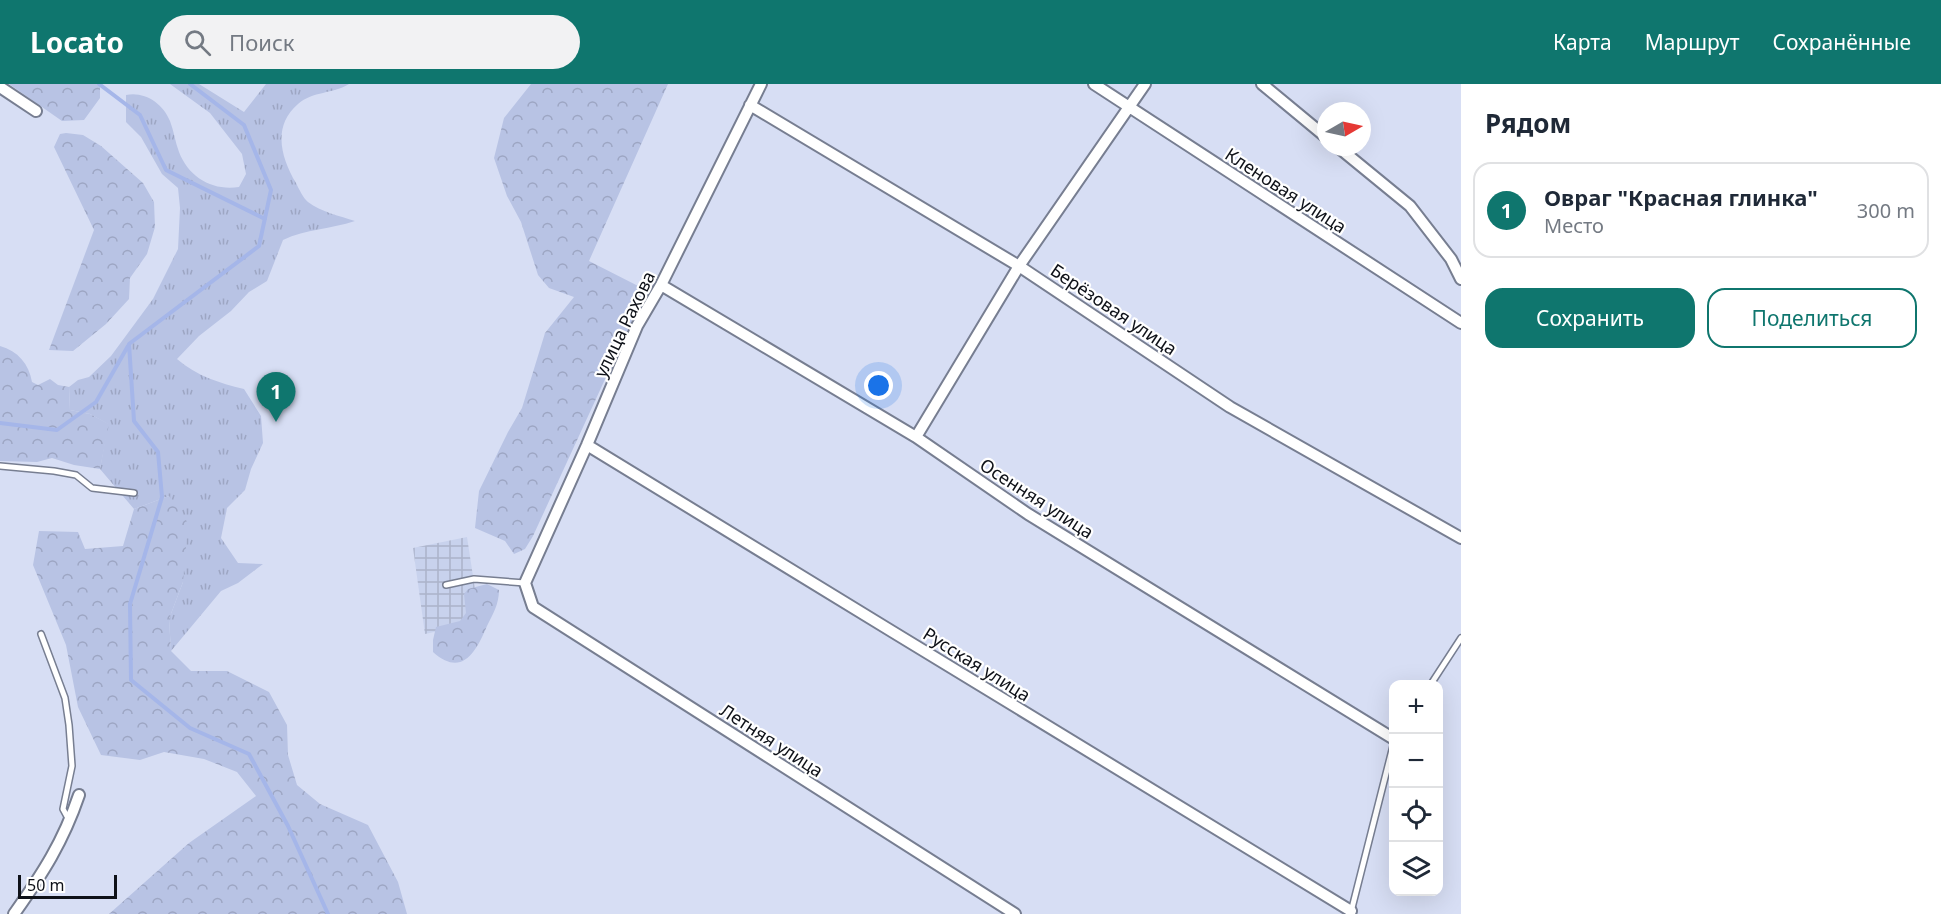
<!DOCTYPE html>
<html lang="ru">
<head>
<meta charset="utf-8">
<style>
  body { margin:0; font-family:"Noto Sans",sans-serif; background:#f2f2f3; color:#1f2937 }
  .controls { position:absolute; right:18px; bottom:18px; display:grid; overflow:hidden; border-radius:12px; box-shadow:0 6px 24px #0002 }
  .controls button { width:54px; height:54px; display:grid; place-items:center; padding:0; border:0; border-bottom:2px solid #e0e1e3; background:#fff; color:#1f2937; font:30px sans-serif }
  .compass { position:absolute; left:1317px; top:18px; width:54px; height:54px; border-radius:50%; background:#fff; box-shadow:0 6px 24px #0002; rotate:81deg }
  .scale { position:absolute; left:18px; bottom:15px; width:99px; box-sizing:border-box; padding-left:6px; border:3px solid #0e1118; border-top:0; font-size:16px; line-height:21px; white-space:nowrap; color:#0e1118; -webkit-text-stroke:4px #fff; paint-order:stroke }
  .you { position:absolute; left:879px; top:302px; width:21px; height:21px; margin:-15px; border:4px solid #fff; border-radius:50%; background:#1a73e8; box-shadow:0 0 0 9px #1a73e833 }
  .badge { display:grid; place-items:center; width:39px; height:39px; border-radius:50%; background:#0f766e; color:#fff; font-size:20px; font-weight:700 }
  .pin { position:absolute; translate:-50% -50px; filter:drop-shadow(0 2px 3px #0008) }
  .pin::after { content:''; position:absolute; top:32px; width:21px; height:18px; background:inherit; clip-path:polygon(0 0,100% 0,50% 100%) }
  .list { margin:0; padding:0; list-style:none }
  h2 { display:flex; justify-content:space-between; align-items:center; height:78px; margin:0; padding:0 24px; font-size:26px }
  h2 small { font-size:20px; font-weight:400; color:#747a83 }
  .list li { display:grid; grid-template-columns:39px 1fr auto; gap:18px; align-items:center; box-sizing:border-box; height:96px; margin:0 12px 12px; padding:0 12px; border:2px solid #e0e1e3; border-radius:18px }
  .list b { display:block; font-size:22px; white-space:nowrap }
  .list p { margin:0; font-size:20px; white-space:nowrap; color:#747a83 }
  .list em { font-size:20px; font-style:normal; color:#747a83 }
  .actions { display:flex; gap:12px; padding:18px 24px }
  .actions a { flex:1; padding:14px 0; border:2px solid #0f766e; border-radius:18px; text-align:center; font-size:21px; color:#0f766e }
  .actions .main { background:#0f766e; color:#fff }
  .icon { flex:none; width:33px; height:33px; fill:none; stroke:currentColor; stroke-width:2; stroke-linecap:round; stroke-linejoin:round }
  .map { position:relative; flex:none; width:1461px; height:830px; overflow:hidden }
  header { display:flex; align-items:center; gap:36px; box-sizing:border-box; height:84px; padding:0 30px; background:#0f766e; color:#fff }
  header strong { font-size:28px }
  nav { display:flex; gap:33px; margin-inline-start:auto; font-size:21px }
  .search { width:420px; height:54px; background:#f2f2f3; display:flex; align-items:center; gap:15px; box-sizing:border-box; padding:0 21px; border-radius:33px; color:#747a83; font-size:22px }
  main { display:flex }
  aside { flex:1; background:#fff }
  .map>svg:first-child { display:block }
  .industrial { fill:url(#industrial-grid) }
  .grass { fill:url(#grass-tufts) }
  .forest { fill:url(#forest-crowns) }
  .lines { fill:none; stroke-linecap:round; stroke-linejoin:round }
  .stream { stroke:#a5b6e9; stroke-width:4 }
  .lane-casing { stroke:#777e91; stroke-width:8 }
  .street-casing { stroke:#777e91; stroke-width:14 }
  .lane { stroke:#fff; stroke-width:5 }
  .street { stroke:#fff; stroke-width:10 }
  .labels { text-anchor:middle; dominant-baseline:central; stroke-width:4.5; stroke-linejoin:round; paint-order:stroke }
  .street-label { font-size:18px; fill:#0e1118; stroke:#fff }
</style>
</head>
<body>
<header>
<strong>Locato</strong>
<div class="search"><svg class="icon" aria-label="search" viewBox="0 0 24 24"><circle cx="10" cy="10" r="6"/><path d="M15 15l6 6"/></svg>Поиск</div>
<nav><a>Карта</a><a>Маршрут</a><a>Сохранённые</a></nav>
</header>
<main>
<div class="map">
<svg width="1461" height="830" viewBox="0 0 1461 830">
  <defs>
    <pattern id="industrial-grid" width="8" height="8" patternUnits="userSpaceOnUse" patternTransform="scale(1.5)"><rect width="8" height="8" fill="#c8d2ed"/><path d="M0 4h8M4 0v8" fill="none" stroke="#abb3ca"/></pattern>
    <pattern id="grass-tufts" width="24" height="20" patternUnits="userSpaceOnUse" patternTransform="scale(1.5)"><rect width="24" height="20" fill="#b8c3e4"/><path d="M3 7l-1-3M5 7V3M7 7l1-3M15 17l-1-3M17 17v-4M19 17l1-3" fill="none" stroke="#9da6c3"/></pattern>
    <pattern id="forest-crowns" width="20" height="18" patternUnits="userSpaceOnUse" patternTransform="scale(1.5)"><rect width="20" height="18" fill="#b8c3e4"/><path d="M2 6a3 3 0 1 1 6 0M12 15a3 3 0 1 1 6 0" fill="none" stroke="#9da6c3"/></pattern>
  </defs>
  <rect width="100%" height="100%" fill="#d7def4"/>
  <!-- industrial -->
  <path class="industrial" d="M 467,453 L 480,538 L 425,550 L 413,464 Z"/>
  <!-- grass -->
  <path class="grass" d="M 170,0 L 199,0 L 244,28 L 266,0 L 349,0 C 333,10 313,7 298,20 C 272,42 281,74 296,99 C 299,105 303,114 308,118 C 321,128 340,132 355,137 C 331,145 306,145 283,156 L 267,197 L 249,208 L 231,227 L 199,252 L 177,275 C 197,292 219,299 244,305 L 261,332 L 263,359 L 251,385 L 245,406 L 227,424 L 221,454 L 238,479 L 263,480 L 238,499 L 221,507 L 171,567 L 169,535 L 183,498 L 169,412 L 134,425 L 100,385 L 108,340 L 90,330 L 70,326 L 69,303 L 78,296 L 89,293 L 111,272 L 153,215 L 178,165 L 180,124 L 178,104 L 162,90 L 141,53 L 126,38 L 126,11 C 144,7 163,19 170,37 C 174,47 175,58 179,68 C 189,94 213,107 239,103 L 246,90 L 242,70 L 210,29 Z"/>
  <!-- forest -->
  <path class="forest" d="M 9,0 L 100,0 L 100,14 L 84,36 L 62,37 Z
    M 531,0 L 668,0 L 589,177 L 646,206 L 533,452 L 525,465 L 514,470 L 505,457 L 475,444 L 479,407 L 508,348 L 522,324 L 545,249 L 574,213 L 549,204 L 538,191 L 521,138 L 507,112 L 494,74 L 504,34 Z
    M 66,49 L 83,51 L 101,62 L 143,99 L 154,118 L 155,143 L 147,170 L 130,194 L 129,215 L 106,240 L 73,267 L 49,266 L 94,146 L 54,63 L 60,50 Z
    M 0,262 C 18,267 29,280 32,298 L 38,301 L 50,295 L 58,301 L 69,303 L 70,326 L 90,330 L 109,340 L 100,385 L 74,381 L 52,374 L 37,378 L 0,377 Z
    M 169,412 L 188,439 L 183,498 L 169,535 L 171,567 L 191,587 L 227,587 L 269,608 L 287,641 L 288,671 L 297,701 L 320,720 L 368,741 L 398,798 L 407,830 L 109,830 L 189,759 L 256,712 L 237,688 L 204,675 L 164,668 L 140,676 L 101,671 L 78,623 L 66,561 L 33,481 L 39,447 L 78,448 L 85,465 L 123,462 L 134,425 Z
    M 487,500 L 499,506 C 499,520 493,530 487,542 C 476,568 462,594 433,568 L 433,556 L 436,543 L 460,537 L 466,529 L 464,510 L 468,505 Z"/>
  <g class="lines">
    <!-- stream -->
    <path class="stream" d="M 99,0 L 140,31 L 166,86 L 265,135
      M 190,0 L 244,41 L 271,106 L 259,162 L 129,260 L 134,337 L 158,368 L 162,413 L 130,520 L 131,596 L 190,644 L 249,670 L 288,742 L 328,830
      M 0,339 L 57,346 L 96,318 L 128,262"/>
    <defs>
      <path id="lane" d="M 0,382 L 54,387 L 76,391 L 92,404 L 134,409
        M 446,501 L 474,495 L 525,499
        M 41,550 L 65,614 L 69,641 L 72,682 L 63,725 L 69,736
        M 1431,600 L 1461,554
        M 1351,828 L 1394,658"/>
      <path id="street" d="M 761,0 L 661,201 L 637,242 L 587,361 L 525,499 L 533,523 L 1015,830
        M 1094,0 L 1461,239
        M 1262,0 L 1326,53
        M 0,3 L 36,27
        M 750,21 L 1019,182 L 1230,323 L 1461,454
        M 1338,63 L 1410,122 L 1451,175 L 1461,195
        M 661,201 L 916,353 L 1028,430 L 1394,655
        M 916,353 L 1019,182 L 1145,0
        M 587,361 C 842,516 1095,673 1351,827
        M 14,830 C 43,789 63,758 79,711"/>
    </defs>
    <!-- lane casing -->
    <use href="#lane" class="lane-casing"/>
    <!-- street casing -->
    <use href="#street" class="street-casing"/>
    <!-- lane -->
    <use href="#lane" class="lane"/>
    <!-- street -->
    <use href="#street" class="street"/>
  </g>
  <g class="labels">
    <!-- street labels -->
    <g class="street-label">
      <text transform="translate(1286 106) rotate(33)">Кленовая улица</text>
      <text transform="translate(1114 225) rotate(34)">Берёзовая улица</text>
      <text transform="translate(624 240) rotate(-64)">улица Рахова</text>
      <text transform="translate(1037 414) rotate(33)">Осенняя улица</text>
      <text transform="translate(977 580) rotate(32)">Русская улица</text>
      <text transform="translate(772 656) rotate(33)">Летняя улица</text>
    </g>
  </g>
</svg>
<div class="controls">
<button>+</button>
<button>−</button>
<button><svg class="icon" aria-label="locate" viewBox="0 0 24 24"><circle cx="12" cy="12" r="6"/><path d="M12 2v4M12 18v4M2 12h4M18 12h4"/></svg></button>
<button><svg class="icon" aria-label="layers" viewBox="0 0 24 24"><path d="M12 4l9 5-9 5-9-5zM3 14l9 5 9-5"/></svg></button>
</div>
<svg class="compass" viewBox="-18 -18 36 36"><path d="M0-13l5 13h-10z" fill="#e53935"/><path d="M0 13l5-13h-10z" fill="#747a83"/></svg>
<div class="scale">50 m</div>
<div class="you"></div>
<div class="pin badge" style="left:276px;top:338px">1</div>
</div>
<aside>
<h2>Рядом<small></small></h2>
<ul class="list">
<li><span class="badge">1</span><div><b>Овраг &quot;Красная глинка&quot;</b><p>Место</p></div><em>300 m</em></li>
</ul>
<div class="actions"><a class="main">Сохранить</a><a>Поделиться</a></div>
</aside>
</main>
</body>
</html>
